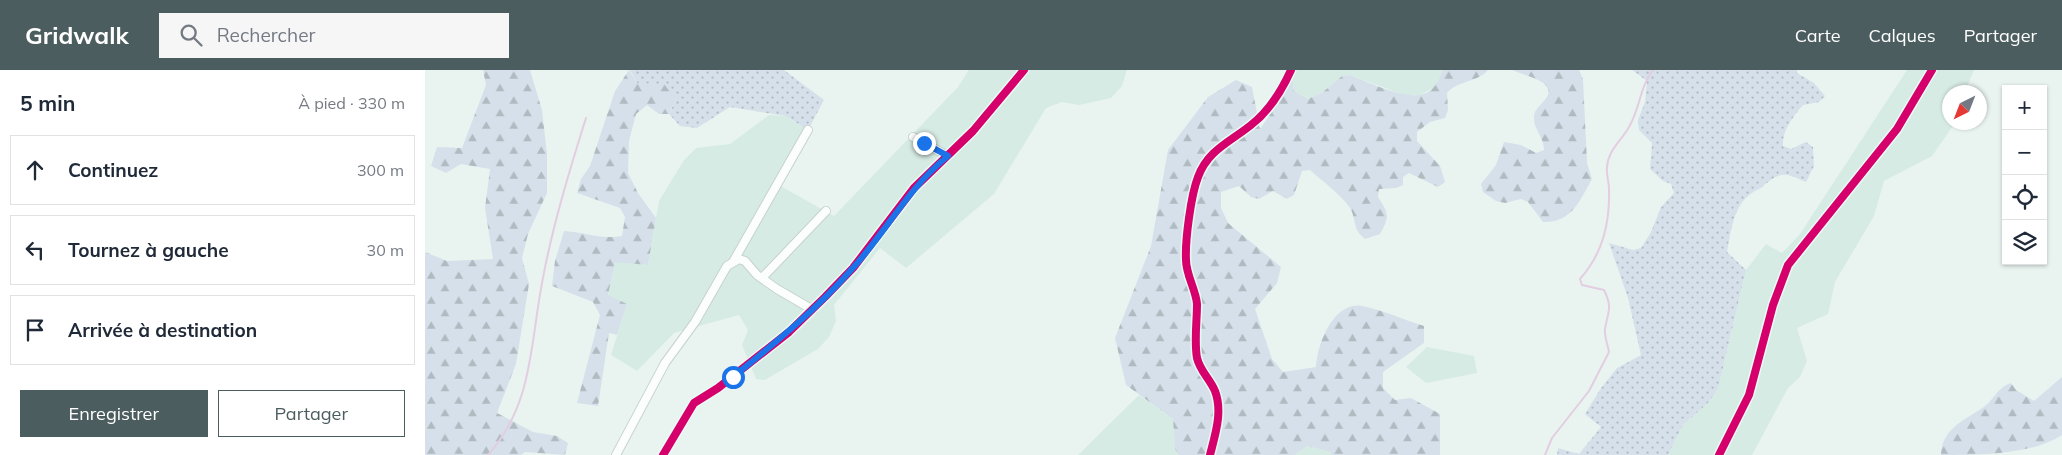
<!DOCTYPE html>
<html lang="fr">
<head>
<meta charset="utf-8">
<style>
  body { margin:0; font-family:Mulish,sans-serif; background:#f6f6f7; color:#1f2937 }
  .controls { position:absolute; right:15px; top:15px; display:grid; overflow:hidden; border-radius:0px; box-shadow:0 1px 4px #0004 }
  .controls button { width:45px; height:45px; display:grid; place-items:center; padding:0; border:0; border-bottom:1px solid #e0e1e3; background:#fff; color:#1f2937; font:25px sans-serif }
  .compass { position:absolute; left:1517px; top:15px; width:45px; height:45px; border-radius:50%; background:#fff; box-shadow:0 1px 4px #0004; rotate:222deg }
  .stop { position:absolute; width:15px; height:15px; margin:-11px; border:4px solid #1a73e8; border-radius:50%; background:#fff }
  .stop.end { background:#1a73e8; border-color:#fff; box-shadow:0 1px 5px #0008 }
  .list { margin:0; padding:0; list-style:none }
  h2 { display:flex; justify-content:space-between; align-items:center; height:65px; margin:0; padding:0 20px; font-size:21px }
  h2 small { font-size:16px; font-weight:400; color:#747a83 }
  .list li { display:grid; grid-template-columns:32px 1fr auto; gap:15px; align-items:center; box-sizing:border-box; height:70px; margin:0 10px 10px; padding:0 10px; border:1px solid #e0e1e3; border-radius:0px }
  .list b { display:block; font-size:19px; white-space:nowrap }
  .list em { font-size:16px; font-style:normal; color:#747a83 }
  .actions { display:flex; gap:10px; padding:15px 20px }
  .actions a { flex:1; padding:11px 0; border:1px solid #4c5d5f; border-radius:0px; text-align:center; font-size:18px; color:#4c5d5f }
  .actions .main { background:#4c5d5f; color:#fff }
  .icon { flex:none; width:28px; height:28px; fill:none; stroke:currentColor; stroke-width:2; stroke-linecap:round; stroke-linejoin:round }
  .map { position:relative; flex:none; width:1637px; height:385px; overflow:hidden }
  header { display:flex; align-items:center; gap:30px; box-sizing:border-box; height:70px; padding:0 25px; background:#4c5d5f; color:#fff }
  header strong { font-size:24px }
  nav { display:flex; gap:28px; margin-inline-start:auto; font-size:18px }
  .search { width:350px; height:45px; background:#f6f6f7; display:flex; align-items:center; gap:12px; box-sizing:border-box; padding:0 18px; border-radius:0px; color:#747a83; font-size:19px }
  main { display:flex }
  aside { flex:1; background:#fff }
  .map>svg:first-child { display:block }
  .residential { fill:#d6ebe3 }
  .grass { fill:url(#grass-dots) }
  .forest { fill:url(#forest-firs) }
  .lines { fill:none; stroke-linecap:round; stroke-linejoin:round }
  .stream { stroke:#e3cde0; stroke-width:2 }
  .street-casing { stroke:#c6d2cd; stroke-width:10 }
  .street { stroke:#fcfdfd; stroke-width:8 }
  .cycleway-casing { stroke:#eafcf6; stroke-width:11 }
  .cycleway { stroke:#d6006c; stroke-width:8 }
  .route { stroke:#1a73e8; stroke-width:6 }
</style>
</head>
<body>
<header>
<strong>Gridwalk</strong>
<div class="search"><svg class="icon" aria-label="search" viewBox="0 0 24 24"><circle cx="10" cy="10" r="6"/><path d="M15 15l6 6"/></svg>Rechercher</div>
<nav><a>Carte</a><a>Calques</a><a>Partager</a></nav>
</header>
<main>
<aside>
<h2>5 min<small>À pied · 330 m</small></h2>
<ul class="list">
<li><svg class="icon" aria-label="ahead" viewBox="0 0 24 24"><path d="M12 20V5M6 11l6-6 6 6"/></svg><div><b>Continuez</b></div><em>300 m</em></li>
<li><svg class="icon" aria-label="left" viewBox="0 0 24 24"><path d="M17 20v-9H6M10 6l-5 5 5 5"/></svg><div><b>Tournez à gauche</b></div><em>30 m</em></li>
<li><svg class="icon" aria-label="arrive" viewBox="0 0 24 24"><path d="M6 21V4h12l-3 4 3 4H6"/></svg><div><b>Arrivée à destination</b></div></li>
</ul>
<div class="actions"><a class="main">Enregistrer</a><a>Partager</a></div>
</aside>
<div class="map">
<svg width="1637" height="385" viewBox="0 0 1637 385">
  <defs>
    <pattern id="grass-dots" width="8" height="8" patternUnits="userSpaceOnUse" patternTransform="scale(1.25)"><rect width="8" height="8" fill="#d5e0ea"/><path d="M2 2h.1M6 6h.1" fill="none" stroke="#afbac1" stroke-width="1.8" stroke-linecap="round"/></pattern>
    <pattern id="forest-firs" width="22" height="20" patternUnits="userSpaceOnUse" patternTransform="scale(1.25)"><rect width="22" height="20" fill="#d5e0ea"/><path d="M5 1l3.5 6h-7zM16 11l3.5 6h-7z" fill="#afbac1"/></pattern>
  </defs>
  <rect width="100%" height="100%" fill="#e9f4f1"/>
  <!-- residential -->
  <path class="residential" d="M 544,0 L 702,0 L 697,16 L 686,28 L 654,35 L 637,32 L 621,38 L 569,124 L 481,198 L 455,178 L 409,235 L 411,251 L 404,267 L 393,279 L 340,310 L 331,309 L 317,275 L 323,260 L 314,245 L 249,263 L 212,301 L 186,285 L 202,234 L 183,226 L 190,191 L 223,195 L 234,131 L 259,90 L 271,78 L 305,74 L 344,45 L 361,46 L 383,60 L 352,114 L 409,146 L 533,17 Z
    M 866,0 L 1018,0 L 1010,17 L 995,25 L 979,25 L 925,5 L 917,6 L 898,22 L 883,29 L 869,21 Z
    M 1482,0 L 1549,0 L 1540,22 L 1524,22 L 1524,52 L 1530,53 L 1507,86 L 1459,111 L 1449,146 L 1410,212 L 1403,244 L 1372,258 L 1382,291 L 1375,307 L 1363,318 L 1327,385 L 1243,385 L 1258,355 L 1283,333 L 1293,319 L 1321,200 L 1341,174 L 1357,183 L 1375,164 Z
    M 1002,277 L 1049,286 L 1052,303 L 1001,313 L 981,297 Z
    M 714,325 L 748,349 L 750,379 L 754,385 L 653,385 Z
    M 882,376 L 907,382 L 906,385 L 870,385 Z"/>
  <!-- grass -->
  <path class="grass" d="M 205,0 L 359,0 L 399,30 L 383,60 L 361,46 L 305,37 L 272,58 L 255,56 L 244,44 L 251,29 L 212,13 Z
    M 1207,0 L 1372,0 L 1372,3 L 1389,13 L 1400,26 L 1394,32 L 1378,35 C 1368,47 1357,60 1358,76 L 1366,79 L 1381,72 L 1388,77 L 1389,96 L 1381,112 C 1359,102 1356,101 1337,117 C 1334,120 1330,120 1327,123 C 1308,135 1306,162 1302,182 L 1321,200 L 1293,319 L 1283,333 L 1258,355 L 1243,385 L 1132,385 L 1133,378 L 1154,384 L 1176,357 L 1160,344 L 1176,318 L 1192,298 L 1216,285 L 1203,228 L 1184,173 L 1208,180 L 1216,178 L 1226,162 L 1236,137 L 1249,123 L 1246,114 L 1238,111 L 1225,99 L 1227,73 L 1214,60 L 1213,50 L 1220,32 L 1222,11 Z"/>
  <!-- forest -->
  <path class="forest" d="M 58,0 L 105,0 L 117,40 L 122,84 L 122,123 L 103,164 L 97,188 L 104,214 L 91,294 L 72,343 L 108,362 L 132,366 L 143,373 L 140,385 L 100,382 L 96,385 L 0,385 L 0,182 L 22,191 L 68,189 L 60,138 L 65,99 L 36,94 L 21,103 L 6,96 L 12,77 L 37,78 L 61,15 Z
    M 204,0 L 212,13 L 239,14 L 251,29 L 244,44 L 234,44 L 222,35 L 211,44 L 204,71 L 203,103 L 213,123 L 231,148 L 223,195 L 190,192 L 183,225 L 202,234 L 192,265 L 184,263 L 173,336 L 152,333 L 175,245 L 168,232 L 127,216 L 130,191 L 139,161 C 158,162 178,170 197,166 L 200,147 L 195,138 L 152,123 L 156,109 L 165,96 L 190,21 Z
    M 1018,0 L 1063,0 C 1052,13 1033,10 1022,23 L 1023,40 L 1020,48 L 1005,52 L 992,62 L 992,71 L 1015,96 L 1020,112 L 1013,117 L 984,103 L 978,107 L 978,115 L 971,118 L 954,119 L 953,127 C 964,144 965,146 955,164 L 940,169 C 929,160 931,154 927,142 C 922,129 896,110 885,100 L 877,101 L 869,125 L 862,129 L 848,121 L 834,129 L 826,127 L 814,116 L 796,122 L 796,138 L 803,153 L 856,197 L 852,213 L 830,239 L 847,289 L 858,302 L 891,297 C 892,275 908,231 937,236 C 958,240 979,250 999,256 L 999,273 L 958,302 L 958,318 L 970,330 L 986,328 L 1015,344 L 1015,385 L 906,385 L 906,382 L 882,376 L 870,385 L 754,385 L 750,379 L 748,349 L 701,315 L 690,268 L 726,176 L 743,80 L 783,27 L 811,10 L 827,17 L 835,59 L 856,29 L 866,1 L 869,21 L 883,29 L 898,22 L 917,6 L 925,5 C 944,12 984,33 1003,22 C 1011,18 1014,8 1018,0 Z
    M 1088,0 L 1154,0 L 1158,9 L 1162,93 L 1167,109 C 1155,130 1147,153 1118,152 L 1103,132 L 1096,129 L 1080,133 L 1071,131 L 1058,122 L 1056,114 L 1071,95 L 1079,72 L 1096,75 L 1111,83 L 1119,80 C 1119,67 1108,59 1109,47 C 1109,40 1114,37 1119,31 C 1137,11 1097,6 1088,0 Z
    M 1637,307 L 1637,365 C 1607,385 1555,385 1516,385 C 1517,357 1541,350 1560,336 C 1570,328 1573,317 1586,313 L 1591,320 L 1609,331 Z"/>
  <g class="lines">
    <!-- stream -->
    <path class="stream" d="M 63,385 C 108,334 105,276 117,213 C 127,158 144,102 161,48
      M 1120,385 L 1127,368 L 1164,321 L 1184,282 C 1183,275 1179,266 1180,259 C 1183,241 1188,238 1179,220 L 1157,215 L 1155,209 C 1178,183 1185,153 1184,119 C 1184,112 1181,104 1182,97 C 1183,80 1197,70 1204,57 C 1215,39 1215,16 1228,0"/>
    <defs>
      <path id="street" d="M 488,67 L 523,86
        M 308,192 L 383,60
        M 337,208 L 401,141
        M 191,385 L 240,293 L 270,252 L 302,196 L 314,189 L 320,191 L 332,205 L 352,219 L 388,240
        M 238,385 L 269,333 L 293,318 L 364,262 L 400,227 L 428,198 L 489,118 L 548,61 L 599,0
        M 785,385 C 790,365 798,342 790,321 C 785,309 775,301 772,288 C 769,271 772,252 772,234 C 771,220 761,205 761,190 C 760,170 766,125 773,107 C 783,80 805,72 826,55 C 844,41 857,20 866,0
        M 1294,385 L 1324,325 L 1348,235 L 1363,195 L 1472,59 L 1507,0"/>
    </defs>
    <!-- street casing -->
    <use href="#street" class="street-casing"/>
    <!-- street -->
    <use href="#street" class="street"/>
    <defs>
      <path id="cycleway" d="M 238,385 L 269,333 L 293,318 L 364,262 L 400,227 L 428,198 L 489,118 L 548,61 L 599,0
        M 785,385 C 790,365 798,342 790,321 C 785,309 775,301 772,288 C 769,271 772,252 772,234 C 771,220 761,205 761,190 C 760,170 766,125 773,107 C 783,80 805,72 826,55 C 844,41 857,20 866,0
        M 1294,385 L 1324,325 L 1348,235 L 1363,195 L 1472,59 L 1507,0"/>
    </defs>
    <!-- cycleway casing -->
    <use href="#cycleway" class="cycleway-casing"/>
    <!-- cycleway -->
    <use href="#cycleway" class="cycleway"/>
  </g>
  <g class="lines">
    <!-- route -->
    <path class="route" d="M 308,307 C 350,273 391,240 427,199 C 461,162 483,118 523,86 L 499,73"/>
  </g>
</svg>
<div class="controls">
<button>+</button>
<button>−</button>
<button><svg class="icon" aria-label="locate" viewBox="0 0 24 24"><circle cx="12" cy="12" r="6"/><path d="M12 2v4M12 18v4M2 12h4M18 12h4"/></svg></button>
<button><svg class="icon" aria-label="layers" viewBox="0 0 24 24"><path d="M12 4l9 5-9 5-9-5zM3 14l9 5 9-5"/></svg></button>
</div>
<svg class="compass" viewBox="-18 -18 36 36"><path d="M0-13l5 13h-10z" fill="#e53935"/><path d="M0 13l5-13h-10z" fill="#747a83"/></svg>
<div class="stop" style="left:308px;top:307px"></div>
<div class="stop end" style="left:499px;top:73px"></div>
</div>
</main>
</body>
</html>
